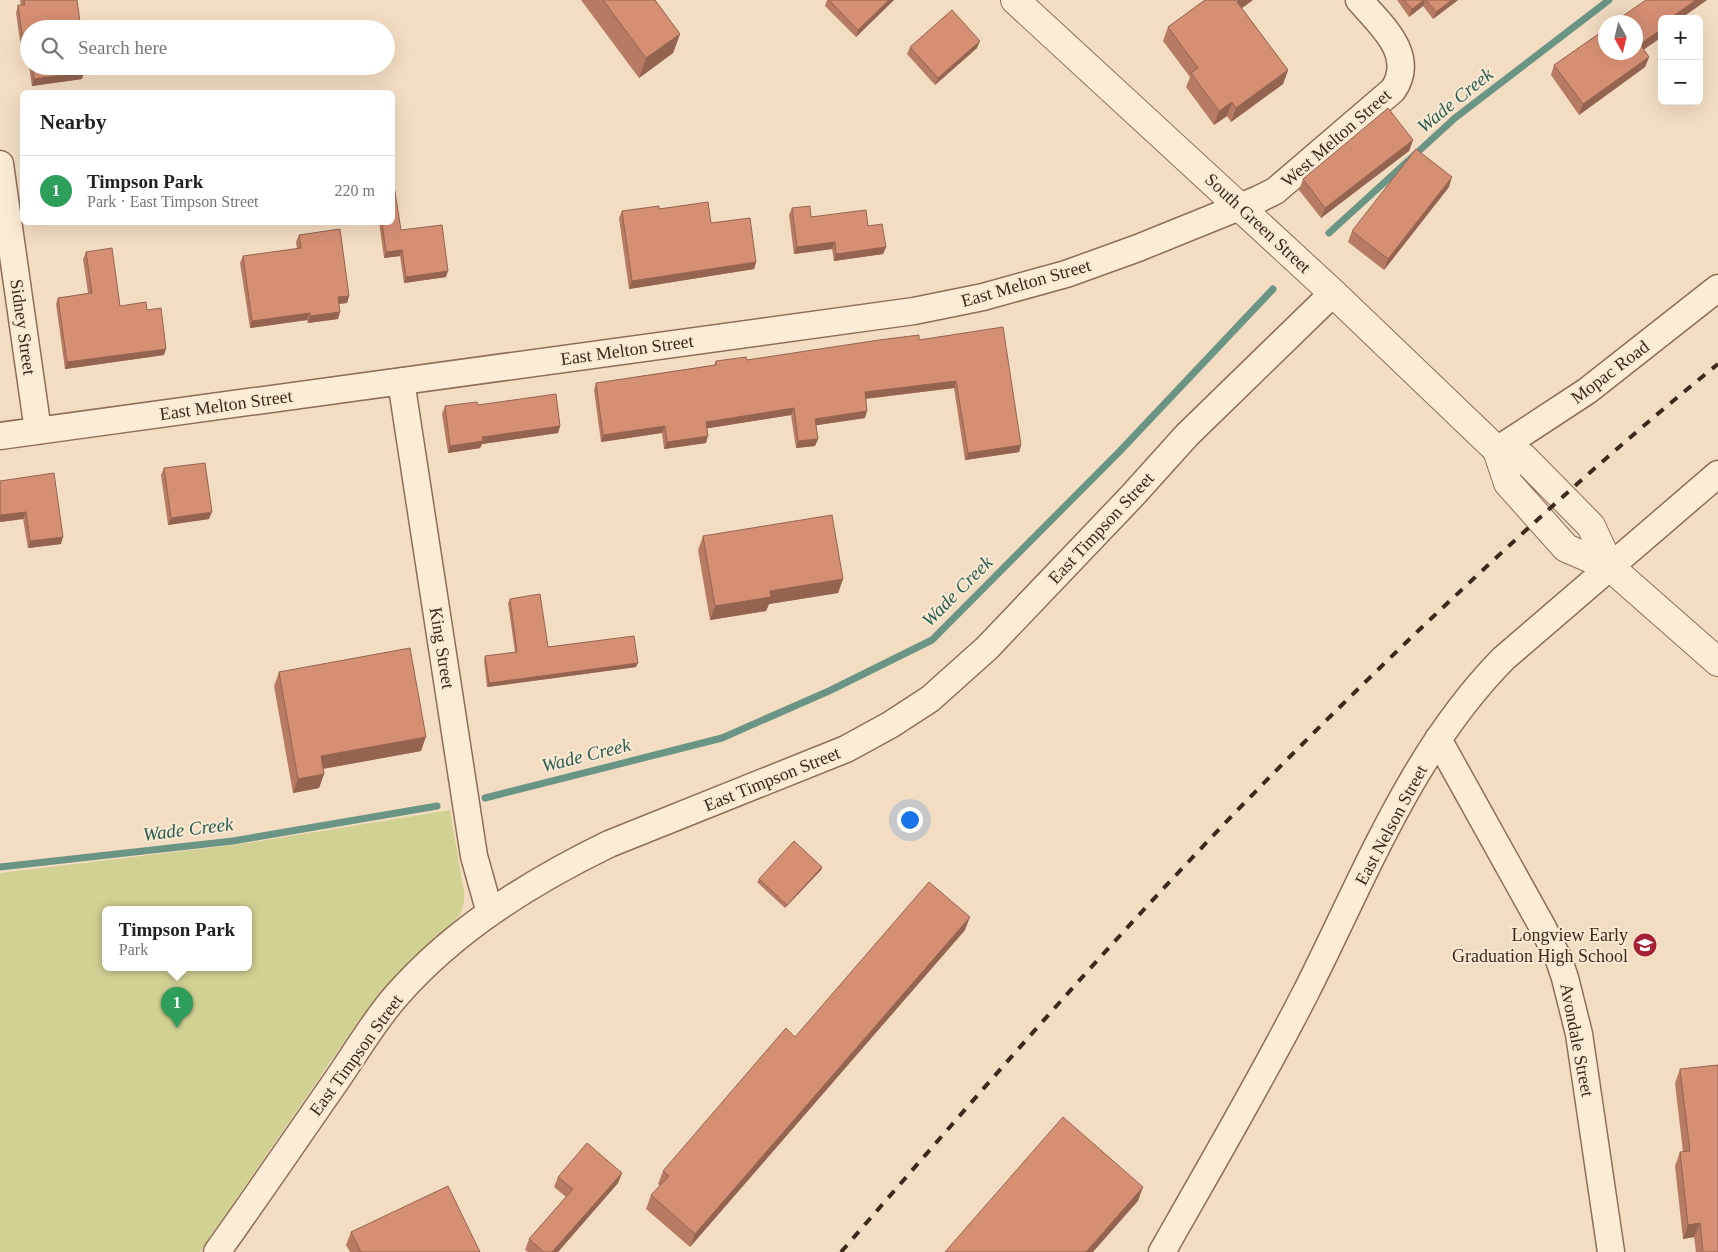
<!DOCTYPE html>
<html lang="en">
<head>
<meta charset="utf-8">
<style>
  body { margin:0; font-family:"Times New Roman",serif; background:#f6f6f6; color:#222 }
  .controls { position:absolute; right:15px; top:15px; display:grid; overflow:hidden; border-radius:8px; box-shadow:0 5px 20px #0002 }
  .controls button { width:45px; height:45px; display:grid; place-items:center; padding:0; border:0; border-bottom:1px solid #e0e0e0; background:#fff; color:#222; font:25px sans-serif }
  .compass { position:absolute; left:1598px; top:15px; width:45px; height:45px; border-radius:50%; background:#fff; box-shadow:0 5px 20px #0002; rotate:172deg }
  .you { position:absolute; left:909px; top:819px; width:18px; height:18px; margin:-12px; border:4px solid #fff; border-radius:50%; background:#1a73e8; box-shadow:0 0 0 8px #1a73e833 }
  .badge { display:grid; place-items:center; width:32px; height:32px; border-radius:50%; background:#db2777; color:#fff; font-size:16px; font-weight:700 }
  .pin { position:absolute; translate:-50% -41px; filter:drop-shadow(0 1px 2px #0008) }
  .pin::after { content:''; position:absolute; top:26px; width:18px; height:15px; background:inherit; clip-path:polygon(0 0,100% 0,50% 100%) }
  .popup { position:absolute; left:102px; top:906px; width:150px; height:65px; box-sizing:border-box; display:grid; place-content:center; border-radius:8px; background:#fff; filter:drop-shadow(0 1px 4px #0005); font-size:16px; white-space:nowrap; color:#767676 }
  .popup b { font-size:19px; color:#222 }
  .popup::after { content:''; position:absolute; left:50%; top:100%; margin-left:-10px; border:10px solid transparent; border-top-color:#fff }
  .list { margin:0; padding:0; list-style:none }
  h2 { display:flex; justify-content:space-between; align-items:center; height:65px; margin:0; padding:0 20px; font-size:21px }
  h2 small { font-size:16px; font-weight:400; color:#767676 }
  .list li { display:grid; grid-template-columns:32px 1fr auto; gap:15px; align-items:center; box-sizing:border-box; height:70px; padding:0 20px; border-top:1px solid #e0e0e0 }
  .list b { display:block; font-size:19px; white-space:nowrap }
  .list p { margin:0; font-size:16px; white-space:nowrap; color:#767676 }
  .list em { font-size:16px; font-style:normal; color:#767676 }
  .icon { flex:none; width:28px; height:28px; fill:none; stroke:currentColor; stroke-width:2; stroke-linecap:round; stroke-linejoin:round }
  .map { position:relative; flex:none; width:1718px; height:1252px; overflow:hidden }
  .search { position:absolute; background:#fff; box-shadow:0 5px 20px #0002; left:20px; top:20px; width:375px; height:55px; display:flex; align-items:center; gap:12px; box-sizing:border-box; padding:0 18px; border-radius:28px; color:#767676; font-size:19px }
  .panel { position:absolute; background:#fff; box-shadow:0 5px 20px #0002; left:20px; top:90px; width:375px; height:135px; border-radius:8px }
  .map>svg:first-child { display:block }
  .green { fill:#d2d194; fill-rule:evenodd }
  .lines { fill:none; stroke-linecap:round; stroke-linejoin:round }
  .stream { stroke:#6a9484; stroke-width:7 }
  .minor-casing { stroke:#8e6d57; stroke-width:29 }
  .tertiary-casing { stroke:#8e6d57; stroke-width:30 }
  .minor { stroke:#fcecd6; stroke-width:26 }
  .tertiary { stroke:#fcecd6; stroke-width:28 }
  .rail { stroke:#3d281c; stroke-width:4; stroke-dasharray:9 9; stroke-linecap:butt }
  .wall { fill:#b77b63 }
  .shaded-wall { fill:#956450 }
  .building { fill:#d58f73; stroke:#956450 }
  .labels { text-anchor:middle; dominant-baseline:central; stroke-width:4; stroke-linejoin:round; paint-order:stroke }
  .street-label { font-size:18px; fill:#3d281c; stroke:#f9e9d2 }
  .poi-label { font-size:18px; fill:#3d281c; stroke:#f9e9d2; text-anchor:end }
  .water-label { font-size:19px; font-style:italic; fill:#2a5e54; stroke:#f9e9d2 }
</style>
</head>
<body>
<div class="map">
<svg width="1718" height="1252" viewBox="0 0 1718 1252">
  <rect width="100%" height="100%" fill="#f3ddc2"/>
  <!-- green -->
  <path class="green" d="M 450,810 L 464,892 L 464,902 L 460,915 L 388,986 L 359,1020 L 200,1252 L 0,1252 L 0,873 L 241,844 ZM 106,909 L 248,909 L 248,967 L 106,967 Z"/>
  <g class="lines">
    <!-- stream -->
    <path class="stream" d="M 1329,233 L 1455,118 L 1609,0
      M 485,798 L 722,738 L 829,691 L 932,640 L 1120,451 L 1273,289
      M 0,867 L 233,841 L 437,806"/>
    <defs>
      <path id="minor" d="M 0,164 L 38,431
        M 401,381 L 474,856 L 490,913
        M 0,436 L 914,311 L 983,297 L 1066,274 L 1138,248 L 1259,199 L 1275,191 L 1393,90 C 1417,55 1380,24 1359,0
        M 1497,450 L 1587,391 L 1718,288
        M 1438,739 L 1542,926 L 1559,960 L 1565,978 L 1579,1034 L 1611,1252
        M 217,1252 C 257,1196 295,1140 334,1084 C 355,1054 373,1022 397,995 C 455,929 531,882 609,844 L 846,749 L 890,725 L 930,699 L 987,648 L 1132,496 L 1187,435 L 1333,293
        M 1162,1252 C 1210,1167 1260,1082 1305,994 C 1364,878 1411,752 1504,658 L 1718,474"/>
      <path id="tertiary" d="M 1015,0 L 1333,293 L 1497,450 L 1508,483 L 1566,548 L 1610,567 L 1718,662
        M 1497,450 L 1523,457 L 1591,526 L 1610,567"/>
    </defs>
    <!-- minor casing -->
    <use href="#minor" class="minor-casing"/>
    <!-- tertiary casing -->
    <use href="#tertiary" class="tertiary-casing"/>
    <!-- minor -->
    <use href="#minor" class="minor"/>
    <!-- tertiary -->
    <use href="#tertiary" class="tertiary"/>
    <!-- rail -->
    <path class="rail" d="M 841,1252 C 957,1119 1071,986 1192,858 C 1265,780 1341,705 1418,631 C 1515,539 1614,448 1718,364"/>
  </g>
  <!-- wall -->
  <path class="wall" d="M 20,0 L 77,0 L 29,29 L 29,66 L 26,47 L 21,48 L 16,13 L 18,5 L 21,5 Z
    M 581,0 L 655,0 L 680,34 L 673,53 L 639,78 Z
    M 827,0 L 894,0 L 856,37 L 825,6 Z
    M 1205,0 L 1253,0 L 1242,8 L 1288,70 L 1283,84 L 1231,122 L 1227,116 L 1214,125 L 1186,87 L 1190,77 L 1163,41 L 1168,27 Z
    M 1397,0 L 1458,0 L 1433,19 L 1423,6 L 1409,17 Z
    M 1646,0 L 1707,0 L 1680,19 L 1662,19 L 1644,50 L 1649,57 L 1645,67 L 1579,115 L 1551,75 L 1554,65 Z
    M 910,47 L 977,48 L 935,85 L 907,54 Z
    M 29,66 L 83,66 L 82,79 L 32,86 Z
    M 1413,140 L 1409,151 L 1321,218 L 1299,190 L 1303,179 Z
    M 1449,187 L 1384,270 L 1348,242 L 1352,231 Z
    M 792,208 L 811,217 L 868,226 L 886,247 L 883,254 L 834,261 L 832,249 L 794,254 L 789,215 Z
    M 659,209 L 711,223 L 756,262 L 754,269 L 629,289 L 619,218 L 622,211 Z
    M 379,222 L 392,222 L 446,277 L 404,283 L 400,256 L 384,258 Z
    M 299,235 L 349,296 L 347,303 L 339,304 L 338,319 L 308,323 L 307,320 L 250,328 L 240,263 L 243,256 L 297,249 L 296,242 Z
    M 86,252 L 120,306 L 147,310 L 164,355 L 65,369 L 56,304 L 58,298 L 88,293 L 83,259 Z
    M 919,340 L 1021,445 L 1019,452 L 965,460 L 954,388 L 866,399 L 865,418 L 816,425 L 818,439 L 815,446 L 796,448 L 791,415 L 707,428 L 706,443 L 664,449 L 662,433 L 601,442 L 594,390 L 596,383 L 714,365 L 716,361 L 747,360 Z
    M 478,405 L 560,426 L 558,433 L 482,444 L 480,448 L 448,453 L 442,414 L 445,406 Z
    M 164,468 L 209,519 L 168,525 L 161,475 Z
    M 0,481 L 61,544 L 28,548 L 23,519 L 0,522 Z
    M 703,536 L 843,579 L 838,593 L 769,604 L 766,611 L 710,620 L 698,550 Z
    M 510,599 L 548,647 L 636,667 L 487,687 L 484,660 L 485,656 L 515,652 L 508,603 Z
    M 279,672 L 421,751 L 323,769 L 324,774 L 319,788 L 293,793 L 274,686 Z
    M 822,867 L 821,870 L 785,908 L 757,882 L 759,879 Z
    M 965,930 L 690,1247 L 646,1209 L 651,1195 L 660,1186 L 658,1184 L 663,1171 L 795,1037 Z
    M 1680,1069 L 1718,1252 L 1696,1252 L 1694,1237 L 1683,1239 L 1675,1166 L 1680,1152 L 1683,1152 L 1675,1083 Z
    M 622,1173 L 618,1183 L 558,1252 L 528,1252 L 525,1250 L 529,1239 L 566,1197 L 554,1187 L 558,1177 Z
    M 351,1232 L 480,1252 L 350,1252 L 346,1245 Z"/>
  <!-- shaded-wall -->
  <path class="shaded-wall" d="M 889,0 L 894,0 L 856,37 L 858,30 Z
    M 1239,0 L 1253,0 L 1232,15 L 1237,2 Z
    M 1424,0 L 1425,0 L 1423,6 L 1409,17 L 1412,9 Z
    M 1452,0 L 1458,0 L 1433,19 L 1436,12 Z
    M 1696,0 L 1707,0 L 1680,19 L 1669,19 Z
    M 1662,29 L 1662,37 L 1636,55 L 1640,44 Z
    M 680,34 L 673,53 L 639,78 L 646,58 Z
    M 29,40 L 26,47 L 21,48 L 23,41 Z
    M 980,41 L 977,48 L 935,85 L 938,78 Z
    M 1649,57 L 1645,67 L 1579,115 L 1583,104 Z
    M 1288,70 L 1283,84 L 1231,122 L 1236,108 Z
    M 84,72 L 82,79 L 32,86 L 34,79 Z
    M 1232,102 L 1227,116 L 1214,125 L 1219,111 Z
    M 1413,140 L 1409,151 L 1321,218 L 1325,208 Z
    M 1452,177 L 1449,187 L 1384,270 L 1388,259 Z
    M 835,242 L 832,249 L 794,254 L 797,247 Z
    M 886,247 L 883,254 L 834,261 L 836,254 Z
    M 402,250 L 400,256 L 384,258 L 386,252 Z
    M 756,262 L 754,269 L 629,289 L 632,281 Z
    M 448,271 L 446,277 L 404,283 L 406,277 Z
    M 349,296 L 347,303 L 336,304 L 338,297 Z
    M 340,312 L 338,319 L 308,323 L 310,316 Z
    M 310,313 L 307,320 L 250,328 L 252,321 Z
    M 166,349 L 164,355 L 65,369 L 67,362 Z
    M 956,381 L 954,388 L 862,399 L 865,392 Z
    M 794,408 L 791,415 L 704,429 L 706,422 Z
    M 867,411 L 865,418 L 812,426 L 815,419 Z
    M 560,426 L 558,433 L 482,444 L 480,448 L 448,453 L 450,446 L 482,437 Z
    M 665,426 L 662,433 L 601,442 L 603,435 Z
    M 708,436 L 706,443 L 664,449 L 667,442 Z
    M 818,439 L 815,446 L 796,448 L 798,441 Z
    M 1021,445 L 1019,452 L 965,460 L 968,453 Z
    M 26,512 L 23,519 L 0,522 L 0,515 Z
    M 212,512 L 209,519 L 168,525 L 171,518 Z
    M 63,537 L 61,544 L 28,548 L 30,541 Z
    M 843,579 L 838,593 L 769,604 L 766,611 L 710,620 L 715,606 L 770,591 Z
    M 638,663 L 636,667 L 487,687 L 489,683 Z
    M 426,737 L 421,751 L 316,770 L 321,756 Z
    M 324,774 L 319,788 L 293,793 L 298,779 Z
    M 822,867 L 821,870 L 785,908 L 787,905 Z
    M 970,917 L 965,930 L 690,1247 L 695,1234 Z
    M 622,1173 L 618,1183 L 558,1252 L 552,1252 Z
    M 1143,1187 L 1138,1201 L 1093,1252 L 1086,1252 Z
    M 1700,1223 L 1694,1237 L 1683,1239 L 1688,1225 Z"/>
  <!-- building -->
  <path class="building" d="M 24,0 L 77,0 L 81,29 L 29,29 L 29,41 L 29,40 L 23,41 L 18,5 L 25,5 Z
    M 603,0 L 655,0 L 680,34 L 646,58 Z
    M 829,0 L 889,0 L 858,30 Z
    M 1205,0 L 1239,0 L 1237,2 L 1288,70 L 1236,108 L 1232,102 L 1219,111 L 1191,73 L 1198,68 L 1168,27 Z
    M 1404,0 L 1424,0 L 1412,9 Z
    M 1426,0 L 1452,0 L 1436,12 Z
    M 1646,0 L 1696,0 L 1669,19 L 1662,19 L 1662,29 L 1640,44 L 1649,57 L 1583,104 L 1554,65 L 1606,29 L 1606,52 L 1636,52 L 1636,22 L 1614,22 Z
    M 952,10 L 980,41 L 938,78 L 910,47 Z
    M 32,66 L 83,66 L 84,72 L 34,79 Z
    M 1388,108 L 1413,140 L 1325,208 L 1303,179 Z
    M 1416,149 L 1452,177 L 1388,259 L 1352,231 Z
    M 392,173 L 401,230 L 442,225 L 448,271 L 406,277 L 402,250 L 386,252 L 382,222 L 392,222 Z
    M 708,202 L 711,223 L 750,218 L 756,262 L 632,281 L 622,211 L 659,206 L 659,209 Z
    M 810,206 L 811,217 L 866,210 L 868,226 L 882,224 L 886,247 L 836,254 L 835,242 L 797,247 L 792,208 Z
    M 340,229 L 349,296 L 338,297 L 340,312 L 310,316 L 310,313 L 252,321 L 243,256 L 301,248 L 299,235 Z
    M 112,248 L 120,306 L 146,302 L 147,310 L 161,308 L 166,349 L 67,362 L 58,298 L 92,293 L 86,252 Z
    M 1003,327 L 1021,445 L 968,453 L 956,381 L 865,392 L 867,411 L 815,419 L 818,439 L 798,441 L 794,408 L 706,422 L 708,436 L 667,442 L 665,426 L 603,435 L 596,383 L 716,365 L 716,361 L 746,357 L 747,360 L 879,340 L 919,335 L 919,340 Z
    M 556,394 L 560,426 L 482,437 L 483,441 L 450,446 L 445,406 L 477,402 L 478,405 Z
    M 205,463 L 212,512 L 171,518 L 164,468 Z
    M 54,473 L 63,537 L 30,541 L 26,512 L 0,515 L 0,481 Z
    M 832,515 L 843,579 L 770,591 L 771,597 L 715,606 L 703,536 Z
    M 540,594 L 548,647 L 634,636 L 638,663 L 489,683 L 485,656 L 517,652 L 510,599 Z
    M 410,648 L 426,737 L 321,756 L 324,774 L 298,779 L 279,672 Z
    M 794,841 L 822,867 L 787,905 L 759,879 Z
    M 929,882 L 970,917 L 695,1234 L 651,1195 L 669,1176 L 663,1171 L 786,1028 L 795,1037 Z
    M 1718,1065 L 1718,1252 L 1703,1252 L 1700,1223 L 1688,1225 L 1680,1152 L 1690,1151 L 1680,1069 Z
    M 1063,1117 L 1143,1187 L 1086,1252 L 945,1252 Z
    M 587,1143 L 622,1173 L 552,1252 L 544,1252 L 529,1239 L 573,1189 L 558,1177 Z
    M 448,1186 L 480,1252 L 361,1252 L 351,1232 Z"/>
  <!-- icons -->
  <defs>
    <symbol id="school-disc" viewBox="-11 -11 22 22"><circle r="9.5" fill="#a42032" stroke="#f9e9d2"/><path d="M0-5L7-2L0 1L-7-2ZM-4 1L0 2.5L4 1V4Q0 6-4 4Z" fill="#fff"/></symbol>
  </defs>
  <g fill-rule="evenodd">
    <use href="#school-disc" x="1631" y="931" width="28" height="28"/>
  </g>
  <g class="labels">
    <!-- street labels -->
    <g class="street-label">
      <text transform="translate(1336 138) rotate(-41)">West Melton Street</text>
      <text transform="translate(1258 223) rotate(43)">South Green Street</text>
      <text transform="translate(1026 283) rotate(-16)">East Melton Street</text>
      <text transform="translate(23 327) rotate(82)">Sidney Street</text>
      <text transform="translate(627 350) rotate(-8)">East Melton Street</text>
      <text transform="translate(1610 372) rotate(-37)">Mopac Road</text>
      <text transform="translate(226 405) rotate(-8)">East Melton Street</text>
      <text transform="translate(1101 528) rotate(-47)">East Timpson Street</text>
      <text transform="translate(442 648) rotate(81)">King Street</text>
      <text transform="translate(772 779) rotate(-22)">East Timpson Street</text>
      <text transform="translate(1391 825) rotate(-62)">East Nelson Street</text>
      <text transform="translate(1577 1040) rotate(79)">Avondale Street</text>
      <text transform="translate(356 1055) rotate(-54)">East Timpson Street</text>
    </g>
    <!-- poi labels -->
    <g class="poi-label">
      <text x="1628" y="935">Longview Early<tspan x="1628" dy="21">Graduation High School</tspan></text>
    </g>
    <!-- water labels -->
    <g class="water-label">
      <text transform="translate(1455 100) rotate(-39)">Wade Creek</text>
      <text transform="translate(957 591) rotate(-45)">Wade Creek</text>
      <text transform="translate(586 755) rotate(-14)">Wade Creek</text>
      <text transform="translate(188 829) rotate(-7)">Wade Creek</text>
    </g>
  </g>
</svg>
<div class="controls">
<button>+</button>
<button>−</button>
</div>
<svg class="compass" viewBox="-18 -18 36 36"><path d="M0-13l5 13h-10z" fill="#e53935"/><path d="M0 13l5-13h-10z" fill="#767676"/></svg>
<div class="you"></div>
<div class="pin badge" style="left:177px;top:1028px;background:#2e9e5b">1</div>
<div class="popup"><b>Timpson Park</b>Park</div>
<div class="search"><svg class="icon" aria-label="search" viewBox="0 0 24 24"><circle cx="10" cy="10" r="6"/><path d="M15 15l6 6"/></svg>Search here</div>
<section class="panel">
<h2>Nearby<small></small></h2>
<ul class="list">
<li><span class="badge" style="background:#2e9e5b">1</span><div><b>Timpson Park</b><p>Park · East Timpson Street</p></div><em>220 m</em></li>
</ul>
</section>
</div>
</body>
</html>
